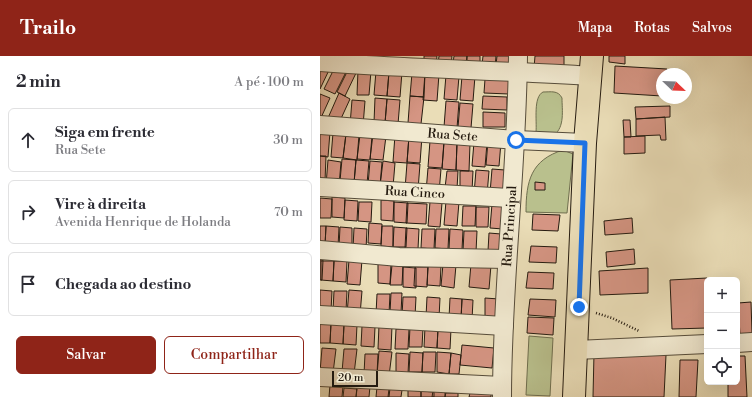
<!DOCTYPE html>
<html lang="pt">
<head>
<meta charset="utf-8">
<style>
  body { margin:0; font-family:"Libre Bodoni",serif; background:#f7f7f7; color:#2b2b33 }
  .controls { position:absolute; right:12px; bottom:12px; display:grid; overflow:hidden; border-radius:6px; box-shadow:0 4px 16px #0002 }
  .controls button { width:36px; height:36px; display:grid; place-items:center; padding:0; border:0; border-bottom:1px solid #e1e1e2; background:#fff; color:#2b2b33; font:20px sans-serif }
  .compass { position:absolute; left:336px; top:12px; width:36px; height:36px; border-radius:50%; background:#fff; box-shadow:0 4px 16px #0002; rotate:113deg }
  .scale { position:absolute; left:12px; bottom:10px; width:46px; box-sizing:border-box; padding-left:4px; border:2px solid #251b10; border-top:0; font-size:11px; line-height:14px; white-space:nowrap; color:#251b10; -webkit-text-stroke:3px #f1e9d0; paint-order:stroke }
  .stop { position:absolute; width:12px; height:12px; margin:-9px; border:3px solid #1a73e8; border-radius:50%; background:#fff }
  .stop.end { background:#1a73e8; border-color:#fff; box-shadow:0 1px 4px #0008 }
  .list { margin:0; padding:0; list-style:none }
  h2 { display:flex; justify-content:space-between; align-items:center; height:52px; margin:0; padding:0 16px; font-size:17px }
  h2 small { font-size:13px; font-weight:400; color:#7c7c81 }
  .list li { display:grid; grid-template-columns:26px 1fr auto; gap:12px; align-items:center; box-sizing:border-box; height:64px; margin:0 8px 8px; padding:0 8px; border:1px solid #e1e1e2; border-radius:6px }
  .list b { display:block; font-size:15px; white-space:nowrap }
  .list p { margin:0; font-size:13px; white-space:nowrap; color:#7c7c81 }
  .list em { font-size:13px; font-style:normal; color:#7c7c81 }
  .actions { display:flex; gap:8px; padding:12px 16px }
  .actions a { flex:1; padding:9px 0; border:1px solid #8f2418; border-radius:6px; text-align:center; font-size:14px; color:#8f2418 }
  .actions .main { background:#8f2418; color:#fff }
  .icon { flex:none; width:22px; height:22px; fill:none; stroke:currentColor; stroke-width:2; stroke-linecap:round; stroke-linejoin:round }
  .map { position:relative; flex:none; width:432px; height:341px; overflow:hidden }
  header { display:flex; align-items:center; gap:24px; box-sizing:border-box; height:56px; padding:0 20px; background:#8f2418; color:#fff }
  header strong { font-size:19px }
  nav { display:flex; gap:22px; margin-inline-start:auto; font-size:14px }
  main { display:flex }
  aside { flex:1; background:#fff }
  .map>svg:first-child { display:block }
  .green { fill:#b9c08d; stroke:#6f6e4e }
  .building { fill:#d59583; stroke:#251b10 }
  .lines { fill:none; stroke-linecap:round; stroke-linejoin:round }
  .minor-casing { stroke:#564c3a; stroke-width:20 }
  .primary-casing { stroke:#251b10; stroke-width:24 }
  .path { stroke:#251b10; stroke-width:2.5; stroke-dasharray:1 2; stroke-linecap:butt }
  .minor { stroke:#f1e9d0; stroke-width:18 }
  .primary { stroke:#eaddb7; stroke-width:22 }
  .route { stroke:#1a73e8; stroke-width:5 }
  .labels { text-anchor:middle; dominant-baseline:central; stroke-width:3.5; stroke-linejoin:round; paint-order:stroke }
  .street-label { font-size:13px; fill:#251b10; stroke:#f1e9d0 }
</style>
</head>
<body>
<header>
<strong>Trailo</strong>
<nav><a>Mapa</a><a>Rotas</a><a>Salvos</a></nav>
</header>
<main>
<aside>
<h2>2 min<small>A pé · 100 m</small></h2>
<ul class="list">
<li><svg class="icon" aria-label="ahead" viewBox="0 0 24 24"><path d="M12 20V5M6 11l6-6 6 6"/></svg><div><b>Siga em frente</b><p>Rua Sete</p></div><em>30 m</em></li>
<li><svg class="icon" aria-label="right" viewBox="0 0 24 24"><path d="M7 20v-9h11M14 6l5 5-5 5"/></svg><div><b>Vire à direita</b><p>Avenida Henrique de Holanda</p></div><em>70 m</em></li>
<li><svg class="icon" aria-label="arrive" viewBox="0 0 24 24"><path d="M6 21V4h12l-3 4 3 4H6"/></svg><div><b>Chegada ao destino</b></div></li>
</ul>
<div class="actions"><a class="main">Salvar</a><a>Compartilhar</a></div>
</aside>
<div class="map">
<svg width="432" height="341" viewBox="0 0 432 341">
  <rect width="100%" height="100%" fill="#eaddb7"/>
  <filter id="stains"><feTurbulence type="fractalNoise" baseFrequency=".005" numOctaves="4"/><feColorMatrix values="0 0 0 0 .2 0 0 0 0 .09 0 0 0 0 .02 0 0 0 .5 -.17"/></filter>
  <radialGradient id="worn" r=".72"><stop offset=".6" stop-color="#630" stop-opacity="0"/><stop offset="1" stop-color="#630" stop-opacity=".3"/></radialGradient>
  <!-- green -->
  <path class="green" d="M 223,36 C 231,36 238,34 242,42 C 242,54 245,71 234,79 L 216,76 C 217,65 213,41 223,36 Z
    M 243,94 L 253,98 L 247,157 L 206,156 C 206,125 211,104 243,94 Z
    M 209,280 L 233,282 L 230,340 L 206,339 Z"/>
  <!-- building -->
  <path class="building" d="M 104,0 L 117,0 L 116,8 L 104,7 Z
    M 119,0 L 132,0 L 131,9 L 118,8 Z
    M 134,0 L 147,0 L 146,8 L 133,7 Z
    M 147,0 L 160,0 L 160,9 L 147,8 Z
    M 163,0 L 176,0 L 175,11 L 162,9 Z
    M 177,0 L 190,0 L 189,10 L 176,9 Z
    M 215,0 L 244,0 L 244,13 L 214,12 Z
    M 289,0 L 305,0 L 305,8 L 289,6 Z
    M 16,9 L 27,14 L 15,38 L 4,33 Z
    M 0,10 L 10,12 L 0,33 Z
    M 295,10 L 347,13 L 346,18 L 342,18 L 342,40 L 294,37 Z
    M 29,12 L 37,15 L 25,40 L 17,36 Z
    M 38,14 L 51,15 L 49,39 L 37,39 Z
    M 56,15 L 69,16 L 67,40 L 54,39 Z
    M 69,16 L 82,16 L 80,41 L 67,40 Z
    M 92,17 L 105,17 L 104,41 L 90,40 Z
    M 105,17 L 119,18 L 117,45 L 103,44 Z
    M 126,19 L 139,20 L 137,44 L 124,43 Z
    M 142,20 L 155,20 L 153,45 L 140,44 Z
    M 165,23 L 189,24 L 189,38 L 164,37 Z
    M 19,37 L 30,43 L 19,67 L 8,62 Z
    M 0,38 L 10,42 L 0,64 Z
    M 90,40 L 104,41 L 101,68 L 88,67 Z
    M 163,40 L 187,41 L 187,54 L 162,53 Z
    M 55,42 L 67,43 L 65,67 L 54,66 Z
    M 67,43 L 80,44 L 78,68 L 65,67 Z
    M 32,44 L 45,45 L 43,70 L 30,69 Z
    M 126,45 L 139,46 L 137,72 L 124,71 Z
    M 140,47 L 153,48 L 151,72 L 138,71 Z
    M 350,50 L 350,61 L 316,63 L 315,51 Z
    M 163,56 L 185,57 L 185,71 L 163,71 Z
    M 345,61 L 346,84 L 341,84 L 340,79 L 316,80 L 316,63 Z
    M 303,64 L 310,64 L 311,81 L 304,81 Z
    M 0,76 L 10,76 L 8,101 L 0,100 Z
    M 13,77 L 26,78 L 23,102 L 11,101 Z
    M 26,78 L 39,79 L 37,104 L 23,102 Z
    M 53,78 L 66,80 L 63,104 L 50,103 Z
    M 40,79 L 52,80 L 50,104 L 37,103 Z
    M 75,79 L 89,80 L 87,107 L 73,106 Z
    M 89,80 L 102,80 L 100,107 L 87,106 Z
    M 325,80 L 325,97 L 304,98 L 304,81 Z
    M 110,85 L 124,85 L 122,112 L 108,111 Z
    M 168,85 L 181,86 L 179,110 L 166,109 Z
    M 154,86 L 167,87 L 165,111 L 152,110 Z
    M 124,87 L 137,87 L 136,114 L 122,113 Z
    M 137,87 L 150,88 L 149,115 L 136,114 Z
    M 0,100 L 6,100 L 5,125 L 0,125 Z
    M 22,103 L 36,104 L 34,127 L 20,125 Z
    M 8,104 L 21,106 L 19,130 L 6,129 Z
    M 36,104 L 49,105 L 47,128 L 34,127 Z
    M 50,105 L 62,106 L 60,130 L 48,129 Z
    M 63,105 L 75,107 L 73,131 L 60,130 Z
    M 87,107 L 100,108 L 98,134 L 85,133 Z
    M 108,112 L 121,113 L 119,137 L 106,136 Z
    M 172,113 L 185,114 L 183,138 L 170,137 Z
    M 156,114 L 169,115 L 167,139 L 154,138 Z
    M 127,115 L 138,115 L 137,133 L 125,132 Z
    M 140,115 L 153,115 L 152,135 L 140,134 Z
    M 215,126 L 225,127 L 225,134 L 215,134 Z
    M 12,141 L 25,142 L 24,162 L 12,161 Z
    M 0,142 L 12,143 L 11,162 L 0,162 Z
    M 25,144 L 38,145 L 37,165 L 24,164 Z
    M 61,144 L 74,145 L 73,165 L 61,164 Z
    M 126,145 L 139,146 L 137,170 L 124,169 Z
    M 39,146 L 52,146 L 51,166 L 38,165 Z
    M 74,146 L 88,147 L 87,167 L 74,166 Z
    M 110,146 L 122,147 L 120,171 L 108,170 Z
    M 87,147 L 107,148 L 106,168 L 86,167 Z
    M 172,148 L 185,149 L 183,173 L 170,172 Z
    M 143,150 L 156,150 L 155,170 L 142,170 Z
    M 156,151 L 169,151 L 168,171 L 156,171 Z
    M 213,158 L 240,159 L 238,175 L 212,174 Z
    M 312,162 L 313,177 L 285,179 L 284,165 Z
    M 49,167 L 62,168 L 61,188 L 48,187 Z
    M 0,170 L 6,170 L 5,189 L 0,189 Z
    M 6,170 L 19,171 L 18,191 L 5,190 Z
    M 62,170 L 73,170 L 73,191 L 61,190 Z
    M 20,171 L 32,172 L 32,192 L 19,191 Z
    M 74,171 L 87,172 L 86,191 L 73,191 Z
    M 34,172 L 47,173 L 46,193 L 33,192 Z
    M 86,172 L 99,173 L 98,193 L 85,192 Z
    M 102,173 L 115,173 L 114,193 L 101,192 Z
    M 116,173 L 129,173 L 128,193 L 115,192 Z
    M 130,173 L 143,174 L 142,194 L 129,193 Z
    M 144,175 L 157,175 L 156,196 L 143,195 Z
    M 169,177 L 181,178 L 180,196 L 168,195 Z
    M 211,190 L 237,191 L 236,207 L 209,206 Z
    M 314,193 L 315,208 L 287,211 L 286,196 Z
    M 0,204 L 3,204 L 2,224 L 0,224 Z
    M 29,204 L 42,204 L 40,229 L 27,228 Z
    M 1,205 L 14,205 L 13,225 L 1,224 Z
    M 14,205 L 27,205 L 26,226 L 13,225 Z
    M 58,208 L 71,208 L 70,228 L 58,227 Z
    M 123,208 L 136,209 L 134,232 L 121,230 Z
    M 151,208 L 171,209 L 169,233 L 149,231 Z
    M 72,209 L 83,210 L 82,229 L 70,229 Z
    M 108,209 L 121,210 L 120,230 L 107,229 Z
    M 83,211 L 96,212 L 96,232 L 83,231 Z
    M 95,211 L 108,211 L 107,231 L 94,230 Z
    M 328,212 L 328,237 L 280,239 L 279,215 Z
    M 208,216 L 234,217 L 233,233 L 206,232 Z
    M 387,222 L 387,272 L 352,273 L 350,224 Z
    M 0,234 L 12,235 L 11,255 L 0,254 Z
    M 29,234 L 42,235 L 40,259 L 27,258 Z
    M 14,235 L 27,235 L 26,255 L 13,255 Z
    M 71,237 L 82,237 L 81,257 L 70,257 Z
    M 57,238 L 70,238 L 69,258 L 56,258 Z
    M 83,241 L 96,241 L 95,261 L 82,260 Z
    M 107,241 L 120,242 L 119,262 L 106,261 Z
    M 130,242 L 142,243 L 141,263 L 129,262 Z
    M 165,242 L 179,243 L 178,263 L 165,262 Z
    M 142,243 L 153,244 L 152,264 L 141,263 Z
    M 210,243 L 236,244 L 235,261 L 208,259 Z
    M 431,246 L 432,277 L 420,279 L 418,247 Z
    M 208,261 L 234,262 L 233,279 L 207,277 Z
    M 0,267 L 11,267 L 10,287 L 0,287 Z
    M 11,267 L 24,268 L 23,288 L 10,287 Z
    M 24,269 L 37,269 L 36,289 L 23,288 Z
    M 59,269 L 72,270 L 71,294 L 58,293 Z
    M 42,270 L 55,271 L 54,291 L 41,290 Z
    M 90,271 L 103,272 L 102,291 L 89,291 Z
    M 105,271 L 118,272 L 117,292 L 104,291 Z
    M 76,273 L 89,273 L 88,293 L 75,293 Z
    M 118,273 L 131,273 L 130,293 L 117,292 Z
    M 142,289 L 174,292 L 172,312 L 140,309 Z
    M 2,292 L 16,293 L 13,317 L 0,316 Z
    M 24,293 L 37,293 L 34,318 L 22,316 Z
    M 59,295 L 72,296 L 69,320 L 57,319 Z
    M 90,296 L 103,297 L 102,316 L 89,316 Z
    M 103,296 L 116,296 L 115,316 L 102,316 Z
    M 117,296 L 131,297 L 129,318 L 117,316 Z
    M 76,297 L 89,298 L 88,318 L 76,317 Z
    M 131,297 L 141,299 L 139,318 L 129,318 Z
    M 274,297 L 346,299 L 344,341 L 273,341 Z
    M 45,298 L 58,298 L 57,318 L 44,318 Z
    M 417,300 L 425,300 L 427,341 L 408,341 L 408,326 L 417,326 Z
    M 360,304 L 378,304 L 376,341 L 359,341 Z
    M 10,329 L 23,330 L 22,341 L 9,341 Z
    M 37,330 L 50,330 L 49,341 L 36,341 Z
    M 57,331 L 70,332 L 69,341 L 56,341 Z
    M 24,332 L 37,333 L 36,341 L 23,341 Z
    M 69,333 L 82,334 L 81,341 L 68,341 Z
    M 88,334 L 101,335 L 101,341 L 88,341 Z
    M 101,335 L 114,336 L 114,341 L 101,341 Z
    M 113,335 L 126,336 L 125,341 L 112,341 Z
    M 125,337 L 138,337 L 138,341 L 125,341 Z
    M 150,337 L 171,338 L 171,341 L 149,341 Z"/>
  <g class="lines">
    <defs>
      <g id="minor">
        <path d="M 0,6 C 90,13 180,14 271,20"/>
        <path id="s1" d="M 0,69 L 196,84 L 265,87"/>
        <path id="s2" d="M 0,131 L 190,142"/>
        <path d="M 0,194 L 79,201 L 187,203"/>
        <path d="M 0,259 L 184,270"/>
        <path d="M 417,287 L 432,286"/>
        <path d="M 256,294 L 387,288"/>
        <path d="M 0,321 L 182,330"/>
        <path id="s3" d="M 182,341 C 182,227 197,114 198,0"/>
      </g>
      <path id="primary" d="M 254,341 L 265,87 L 272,0"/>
    </defs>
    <!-- minor casing -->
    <use href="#minor" class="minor-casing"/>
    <!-- primary casing -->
    <use href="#primary" class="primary-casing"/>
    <!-- path -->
    <path class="path" d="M 276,257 L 292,262 L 319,275"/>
    <!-- minor -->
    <use href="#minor" class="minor"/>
    <!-- primary -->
    <use href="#primary" class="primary"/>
  </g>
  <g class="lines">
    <!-- route -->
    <path class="route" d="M 196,84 L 265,87 L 259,251"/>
  </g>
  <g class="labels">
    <!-- street labels -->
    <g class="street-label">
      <text stroke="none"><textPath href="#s1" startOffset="133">Rua Sete</textPath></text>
      <text stroke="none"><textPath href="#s2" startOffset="95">Rua Cinco</textPath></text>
      <text stroke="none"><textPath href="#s3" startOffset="171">Rua Principal</textPath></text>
    </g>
  </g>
  <rect width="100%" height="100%" filter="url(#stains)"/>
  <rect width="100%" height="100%" fill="url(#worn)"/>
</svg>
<div class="controls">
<button>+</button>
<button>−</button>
<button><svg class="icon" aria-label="locate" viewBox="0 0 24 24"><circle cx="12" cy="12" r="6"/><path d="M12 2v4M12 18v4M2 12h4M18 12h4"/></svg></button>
</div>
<svg class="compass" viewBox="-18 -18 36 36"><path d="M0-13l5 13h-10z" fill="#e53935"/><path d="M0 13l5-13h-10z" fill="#7c7c81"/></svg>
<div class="scale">20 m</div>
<div class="stop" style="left:196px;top:84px"></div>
<div class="stop end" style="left:259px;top:251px"></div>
</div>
</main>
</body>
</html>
